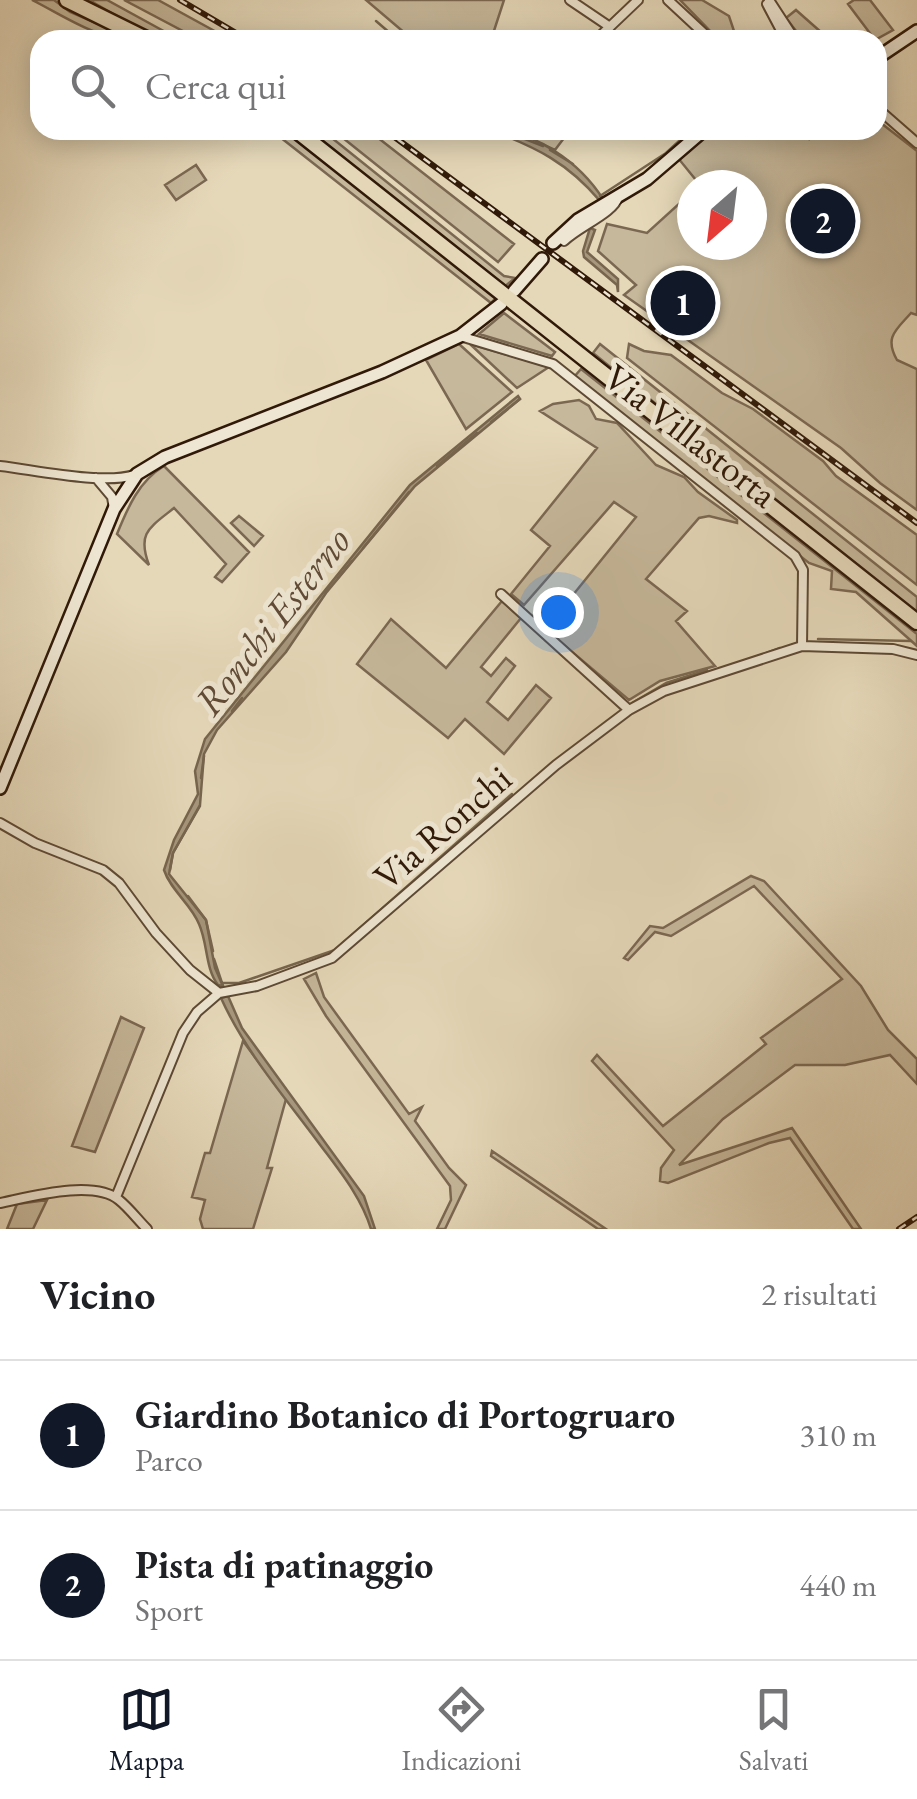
<!DOCTYPE html>
<html lang="it">
<head>
<meta charset="utf-8">
<style>
  body { margin:0; font-family:"EB Garamond",serif; background:#f6f6f6; color:#202124 }
  .compass { position:absolute; left:677px; top:170px; width:90px; height:90px; border-radius:50%; background:#fff; box-shadow:0 5px 25px #0003; rotate:208deg }
  .you { position:absolute; left:558px; top:612px; width:35px; height:35px; margin:-25px; border:8px solid #fff; border-radius:50%; background:#1a73e8; box-shadow:0 0 0 15px #1a73e833 }
  .badge { display:grid; place-items:center; width:65px; height:65px; border-radius:50%; background:#111827; color:#fff; font-size:32px; font-weight:700 }
  .pin { position:absolute; translate:-50% -50%; border:5px solid #fff; box-shadow:0 2px 10px #0006 }
  .list { margin:0; padding:0; list-style:none }
  h2 { display:flex; justify-content:space-between; align-items:center; height:130px; margin:0; padding:0 40px; font-size:42px }
  h2 small { font-size:32px; font-weight:400; color:#757577 }
  .list li { display:grid; grid-template-columns:65px 1fr auto; gap:30px; align-items:center; box-sizing:border-box; height:150px; padding:0 40px; border-top:2px solid #e0e0e0 }
  .list b { display:block; font-size:38px; white-space:nowrap }
  .list p { margin:0; font-size:32px; white-space:nowrap; color:#757577 }
  .list em { font-size:32px; font-style:normal; color:#757577 }
  .icon { flex:none; width:55px; height:55px; fill:none; stroke:currentColor; stroke-width:2; stroke-linecap:round; stroke-linejoin:round }
  .map { position:relative; flex:none; width:917px; height:1229px; overflow:hidden }
  .search { position:absolute; background:#fff; box-shadow:0 5px 25px #0003; left:30px; right:30px; top:30px; height:110px; display:flex; align-items:center; gap:25px; box-sizing:border-box; padding:0 35px; border-radius:30px; color:#757577; font-size:38px }
  .sheet { height:430px; background:#fff }
  nav { display:flex; justify-content:space-around; align-items:center; box-sizing:border-box; height:140px; border-top:2px solid #e0e0e0; background:#fff; font-size:28px; color:#757577 }
  nav a { display:grid; justify-items:center; gap:5px }
  nav .on { color:#111827 }
  .map>svg:first-child { display:block }
  .green { fill:#c6b89b; stroke:#7b6852; stroke-width:2.5 }
  .water { fill:#a7977d; stroke:#77654e; stroke-width:2.5 }
  .lines { fill:none; stroke-linecap:round; stroke-linejoin:round }
  .stream { stroke:#77654e; stroke-width:2.5 }
  .street-casing { stroke:#5d4934; stroke-width:12 }
  .secondary-casing { stroke:#301908; stroke-width:16 }
  .highway-casing { stroke:#301908; stroke-width:19 }
  .street { stroke:#eee6d2; stroke-width:8 }
  .secondary { stroke:#eee6d2; stroke-width:11 }
  .highway { stroke:#e5d8b9; stroke-width:14 }
  .rail-casing { stroke:#301908; stroke-width:6 }
  .rail { stroke:#eee6d2; stroke-width:2.5; stroke-dasharray:8; stroke-linecap:butt }
  .labels { text-anchor:middle; dominant-baseline:central; stroke-width:10; stroke-linejoin:round; paint-order:stroke }
  .street-label { font-size:38px; fill:#301908; stroke:#eee6d2 }
  .water-label { font-size:40px; font-style:italic; fill:#604b37; stroke:#eee6d2 }
</style>
</head>
<body>
<div class="map">
<svg width="917" height="1229" viewBox="0 0 917 1229">
  <rect width="100%" height="100%" fill="#e5d8b9"/>
  <filter id="stains"><feTurbulence type="fractalNoise" baseFrequency=".002" numOctaves="4"/><feColorMatrix values="0 0 0 0 .2 0 0 0 0 .09 0 0 0 0 .02 0 0 0 .5 -.17"/></filter>
  <radialGradient id="worn" r=".72"><stop offset=".6" stop-color="#630" stop-opacity="0"/><stop offset="1" stop-color="#630" stop-opacity=".3"/></radialGradient>
  <!-- green -->
  <path class="green" d="M 32,0 L 54,0 L 70,12 L 136,40 C 97,40 66,17 32,0 Z
    M 89,0 L 107,0 L 180,40 L 158,40 Z
    M 124,0 L 158,0 L 231,40 L 200,40 Z
    M 366,0 L 504,0 L 491,40 L 413,40 Z
    M 680,0 L 702,0 L 729,16 L 737,40 L 719,40 Z
    M 854,0 L 870,0 L 893,30 L 875,40 L 848,4 Z
    M 796,10 L 830,40 L 803,40 L 786,18 Z
    M 877,120 L 917,151 L 917,315 L 911,313 C 896,330 884,337 897,360 L 917,369 L 917,510 L 880,483 L 841,448 L 624,295 L 636,285 L 598,251 L 607,224 L 647,233 L 692,192 L 692,245 L 752,245 L 752,185 L 700,185 L 678,158 L 709,130 L 808,130 L 803,135 L 809,139 L 815,130 L 877,130 Z
    M 271,130 L 286,130 L 306,145 L 497,297 L 491,303 Z
    M 303,130 L 322,130 L 504,276 L 515,278 L 503,288 Z
    M 333,130 L 368,130 L 514,244 L 498,262 Z
    M 510,130 L 570,130 L 555,150 Z
    M 196,165 L 206,180 L 176,200 L 165,185 Z
    M 504,313 L 555,352 L 552,356 L 479,334 Z
    M 459,344 L 512,392 L 466,429 L 426,360 Z
    M 470,344 L 549,367 L 517,388 Z
    M 600,344 L 917,597 L 917,615 L 593,353 Z
    M 629,344 L 644,351 L 671,355 L 722,393 L 753,409 L 823,461 L 836,476 L 917,535 L 917,585 L 627,358 Z
    M 581,369 L 917,634 L 917,646 L 856,592 L 831,589 L 832,571 L 809,563 L 574,377 Z
    M 579,400 L 589,406 L 596,419 L 617,423 L 656,465 L 684,477 L 698,492 L 737,520 L 737,523 L 709,516 L 699,518 L 646,579 L 687,611 L 676,621 L 715,666 L 660,681 L 629,700 L 552,635 L 555,634 L 547,627 L 636,517 L 614,502 L 524,605 L 511,594 L 550,546 L 531,530 L 597,448 L 540,411 L 553,404 Z
    M 164,466 L 249,552 L 222,582 L 215,577 L 226,564 L 174,508 C 149,528 137,533 149,565 L 117,534 C 128,507 139,481 164,466 Z
    M 239,516 L 263,536 L 254,546 L 231,523 Z
    M 502,601 L 521,618 L 481,667 L 491,676 L 506,658 L 515,666 L 487,702 L 508,720 L 536,685 L 551,698 L 504,754 L 465,719 L 448,738 L 357,664 L 391,619 L 446,668 Z
    M 751,876 L 764,881 L 861,986 L 888,1030 L 917,1059 L 917,1084 L 890,1055 L 845,1065 L 795,1065 L 723,1119 L 679,1165 L 792,1128 L 861,1229 L 853,1229 L 790,1138 L 769,1143 L 668,1183 L 660,1181 L 661,1168 L 674,1150 L 592,1061 L 597,1055 L 663,1126 L 766,1044 L 761,1038 L 842,979 L 754,886 L 671,936 L 655,932 L 628,960 L 624,958 L 650,926 L 663,928 Z
    M 316,973 L 324,997 L 409,1114 L 422,1107 L 415,1121 L 449,1168 L 466,1185 L 445,1229 L 437,1229 L 451,1200 L 450,1186 L 326,1016 L 304,979 Z
    M 121,1017 L 144,1028 L 95,1152 L 72,1146 Z
    M 243,1041 L 286,1099 L 267,1168 L 272,1168 L 253,1229 L 203,1229 L 200,1219 L 205,1200 L 192,1197 L 205,1153 L 210,1153 Z
    M 492,1151 L 606,1229 L 598,1229 L 491,1156 Z
    M 47,1200 L 33,1229 L 7,1229 L 17,1204 Z"/>
  <!-- water -->
  <path class="water" d="M 490,130 C 535,130 580,163 603,199 L 600,201 C 568,163 536,147 490,130 Z
    M 590,228 L 595,230 L 587,252 L 618,279 L 618,292 L 617,285 L 584,257 L 583,251 Z
    M 518,396 L 520,399 L 415,486 L 326,593 L 286,652 L 217,730 L 204,754 L 200,805 L 173,853 L 169,874 L 206,920 L 215,968 L 223,986 L 218,985 C 205,968 208,944 199,924 C 191,904 171,891 164,870 L 174,840 L 198,794 L 195,771 L 205,739 L 410,485 Z
    M 228,996 L 242,1028 L 364,1196 L 375,1229 L 371,1229 C 361,1196 338,1169 318,1142 C 283,1095 245,1051 221,998 Z"/>
  <g class="lines">
    <!-- stream -->
    <path class="stream" d="M 376,21 L 398,40
      M 502,130 L 543,146
      M 550,150 L 573,164
      M 600,196 L 666,153 L 691,130
      M 491,422 L 520,399
      M 437,466 L 477,433
      M 363,548 L 409,492
      M 338,578 L 352,561
      M 818,639 L 911,641
      M 744,661 L 780,648
      M 632,703 L 666,683 L 707,670
      M 232,711 L 242,698
      M 201,778 L 204,756
      M 170,870 L 173,853 L 200,806
      M 188,896 L 206,920 L 213,951
      M 214,959 L 224,989
      M 223,983 L 239,983 L 335,950 L 512,794"/>
    <defs>
      <path id="street" d="M 570,0 L 610,27
        M 668,0 L 711,40
        M 769,0 L 795,40
        M 767,4 L 786,40
        M 596,40 L 638,0
        M 877,108 L 917,143
        M 564,241 C 578,227 615,212 618,197
        M 460,336 L 553,364 L 795,556 L 803,570 L 802,646
        M 0,466 C 35,470 103,485 134,475
        M 96,478 L 112,497 L 114,509
        M 501,594 L 629,710
        M 0,823 L 35,843 L 103,870 L 119,883 L 156,933 L 190,970 L 219,993
        M 116,1197 L 183,1033 L 197,1012 L 219,993 L 257,986 L 332,958 L 556,765 L 629,710 L 664,691 L 802,646 L 893,649 L 917,655
        M 0,1203 C 30,1197 93,1179 119,1200 C 129,1208 138,1220 147,1229"/>
      <path id="secondary" d="M 877,58 L 917,31
        M 553,243 L 578,220 L 647,179 L 704,130
        M 514,291 L 542,259
        M 0,788 L 114,509 L 137,474 L 165,457 L 382,372 L 460,336 L 501,304"/>
      <path id="highway" d="M 67,0 L 148,40
        M 296,130 L 917,622"/>
    </defs>
    <!-- street casing -->
    <use href="#street" class="street-casing"/>
    <!-- secondary casing -->
    <use href="#secondary" class="secondary-casing"/>
    <!-- highway casing -->
    <use href="#highway" class="highway-casing"/>
    <!-- street -->
    <use href="#street" class="street"/>
    <!-- secondary -->
    <use href="#secondary" class="secondary"/>
    <!-- highway -->
    <use href="#highway" class="highway"/>
    <defs>
      <path id="rail" d="M 180,0 L 248,40
        M 385,130 L 917,523
        M 899,1229 L 917,1217"/>
    </defs>
    <!-- rail casing -->
    <use href="#rail" class="rail-casing"/>
    <!-- rail -->
    <use href="#rail" class="rail"/>
  </g>
  <g class="labels">
    <!-- street labels -->
    <g class="street-label">
      <text transform="translate(691 435) rotate(38)">Via Villastorta</text>
      <text transform="translate(442 827) rotate(-41)">Via Ronchi</text>
    </g>
    <!-- water labels -->
    <g class="water-label">
      <text transform="translate(272 621) rotate(-52)">Ronchi Esterno</text>
    </g>
  </g>
  <rect width="100%" height="100%" filter="url(#stains)"/>
  <rect width="100%" height="100%" fill="url(#worn)"/>
</svg>
<svg class="compass" viewBox="-18 -18 36 36"><path d="M0-13l5 13h-10z" fill="#e53935"/><path d="M0 13l5-13h-10z" fill="#757577"/></svg>
<div class="you"></div>
<div class="pin badge" style="left:683px;top:303px">1</div>
<div class="pin badge" style="left:823px;top:221px">2</div>
<div class="search"><svg class="icon" aria-label="search" viewBox="0 0 24 24"><circle cx="10" cy="10" r="6"/><path d="M15 15l6 6"/></svg>Cerca qui</div>
</div>
<section class="sheet">
<h2>Vicino<small>2 risultati</small></h2>
<ul class="list">
<li><span class="badge">1</span><div><b>Giardino Botanico di Portogruaro</b><p>Parco</p></div><em>310 m</em></li>
<li><span class="badge">2</span><div><b>Pista di patinaggio</b><p>Sport</p></div><em>440 m</em></li>
</ul>
</section>
<nav>
<a class="on"><svg class="icon" aria-label="map" viewBox="0 0 24 24"><path d="M3 6l6-2 6 2 6-2v14l-6 2-6-2-6 2zM9 4v14M15 6v14"/></svg>Mappa</a>
<a><svg class="icon" aria-label="directions" viewBox="0 0 24 24"><path d="M12 3l9 9-9 9-9-9zM9 14v-3h6M13 9l2 2-2 2"/></svg>Indicazioni</a>
<a><svg class="icon" aria-label="saved" viewBox="0 0 24 24"><path d="M7 4h10v16l-5-4-5 4z"/></svg>Salvati</a>
</nav>
</body>
</html>
